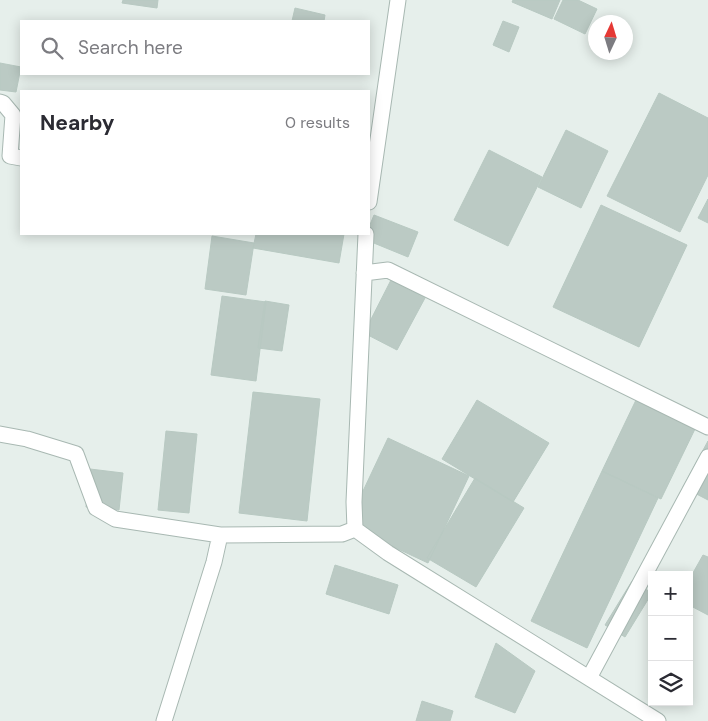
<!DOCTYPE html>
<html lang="en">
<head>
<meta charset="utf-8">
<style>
  body { margin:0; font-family:"DM Sans",sans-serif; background:#f2f2f3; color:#2b2b33 }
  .controls { position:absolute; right:15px; bottom:15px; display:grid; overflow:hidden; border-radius:0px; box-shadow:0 2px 12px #0003 }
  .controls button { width:45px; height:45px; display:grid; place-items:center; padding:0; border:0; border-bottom:1px solid #e1e1e2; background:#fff; color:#2b2b33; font:25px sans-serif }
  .compass { position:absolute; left:588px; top:15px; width:45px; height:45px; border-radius:50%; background:#fff; box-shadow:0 2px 12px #0003; rotate:4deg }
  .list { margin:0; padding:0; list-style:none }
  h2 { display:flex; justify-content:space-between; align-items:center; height:65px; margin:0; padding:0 20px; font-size:21px }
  h2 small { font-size:16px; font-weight:400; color:#7c7c81 }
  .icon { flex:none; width:28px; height:28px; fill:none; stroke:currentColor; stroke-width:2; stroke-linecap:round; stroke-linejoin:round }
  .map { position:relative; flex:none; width:708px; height:721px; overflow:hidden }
  .search { position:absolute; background:#fff; box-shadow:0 2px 12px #0003; left:20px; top:20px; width:350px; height:55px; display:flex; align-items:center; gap:12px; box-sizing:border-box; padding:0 18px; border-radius:0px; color:#7c7c81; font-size:19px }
  .panel { position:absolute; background:#fff; box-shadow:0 2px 12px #0003; left:20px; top:90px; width:350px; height:145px; border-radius:0px }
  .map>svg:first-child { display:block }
  .building { fill:#bbcac4; stroke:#b8c9c2 }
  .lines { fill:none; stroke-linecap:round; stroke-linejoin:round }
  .minor-casing { stroke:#a8b8b2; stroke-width:17 }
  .minor { stroke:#fff; stroke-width:15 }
</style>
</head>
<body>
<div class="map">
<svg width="708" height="721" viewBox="0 0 708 721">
  <rect width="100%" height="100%" fill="#e6efeb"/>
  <!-- building -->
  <path class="building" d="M 123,0 L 158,0 L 157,8 L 122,3 Z
    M 513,0 L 560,0 L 552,19 L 512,2 Z
    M 563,0 L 578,0 L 597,9 L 585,34 L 554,19 Z
    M 295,8 L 325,15 L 324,21 L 292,21 Z
    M 503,21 L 519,27 L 509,52 L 493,45 Z
    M 0,63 L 21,67 L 16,92 L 0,90 Z
    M 659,93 L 708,118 L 708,175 L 680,232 L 607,196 Z
    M 566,130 L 608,151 L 581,208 L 538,187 Z
    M 489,150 L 542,177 L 508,246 L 454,220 Z
    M 708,199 L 708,223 L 698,218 Z
    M 601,205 L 687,245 L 639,347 L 553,307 Z
    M 374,215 L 418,232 L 408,257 L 364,239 L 369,234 L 369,227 Z
    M 256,234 L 344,234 L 339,263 L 253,248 Z
    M 212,236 L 254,243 L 246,295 L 205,289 Z
    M 391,280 L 425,298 L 397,350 L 364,333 Z
    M 222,296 L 266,302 L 256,381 L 211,375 Z
    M 265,301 L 289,305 L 282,351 L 258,348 Z
    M 253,392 L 320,399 L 307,521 L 239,513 Z
    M 477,400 L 549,443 L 513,502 L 442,459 Z
    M 636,400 L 695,429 L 661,499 L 602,471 Z
    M 166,431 L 197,434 L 189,513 L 158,510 Z
    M 388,438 L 469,476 L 428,563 L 347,525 Z
    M 708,441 L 708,500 L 683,487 Z
    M 90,469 L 123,473 L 119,510 L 86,507 Z
    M 602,471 L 658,498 L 587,648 L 531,621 Z
    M 475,478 L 524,508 L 476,587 L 427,558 Z
    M 703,555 L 708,557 L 708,615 L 689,605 L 689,580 Z
    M 335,565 L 398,585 L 389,614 L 326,594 Z
    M 632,581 L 652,593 L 625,637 L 605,625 Z
    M 496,643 L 535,671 L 515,713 L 475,697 Z
    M 422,701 L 453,711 L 450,721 L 416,721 Z"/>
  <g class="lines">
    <defs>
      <path id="minor" d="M 0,102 L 3,103 L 13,115 L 10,156 L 21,158
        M 369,202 L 398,0
        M 366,234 L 354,502 L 355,529 L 388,553 L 658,721
        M 364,273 L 388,270 L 708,427
        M 0,434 L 27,439 L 76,454 L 96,508 L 115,519 L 220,535 L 342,534 L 355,529
        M 589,678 L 708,457
        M 164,721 L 214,562 L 220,535"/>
    </defs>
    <!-- minor casing -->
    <use href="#minor" class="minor-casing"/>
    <!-- minor -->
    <use href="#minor" class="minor"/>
  </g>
</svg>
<div class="controls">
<button>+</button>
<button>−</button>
<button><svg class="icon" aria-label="layers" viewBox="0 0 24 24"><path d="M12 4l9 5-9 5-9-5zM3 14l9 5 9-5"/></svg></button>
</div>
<svg class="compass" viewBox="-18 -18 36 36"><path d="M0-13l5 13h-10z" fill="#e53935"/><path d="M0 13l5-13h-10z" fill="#7c7c81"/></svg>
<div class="search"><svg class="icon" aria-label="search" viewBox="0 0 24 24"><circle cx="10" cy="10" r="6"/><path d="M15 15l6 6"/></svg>Search here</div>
<section class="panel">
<h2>Nearby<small>0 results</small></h2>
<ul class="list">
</ul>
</section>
</div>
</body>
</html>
